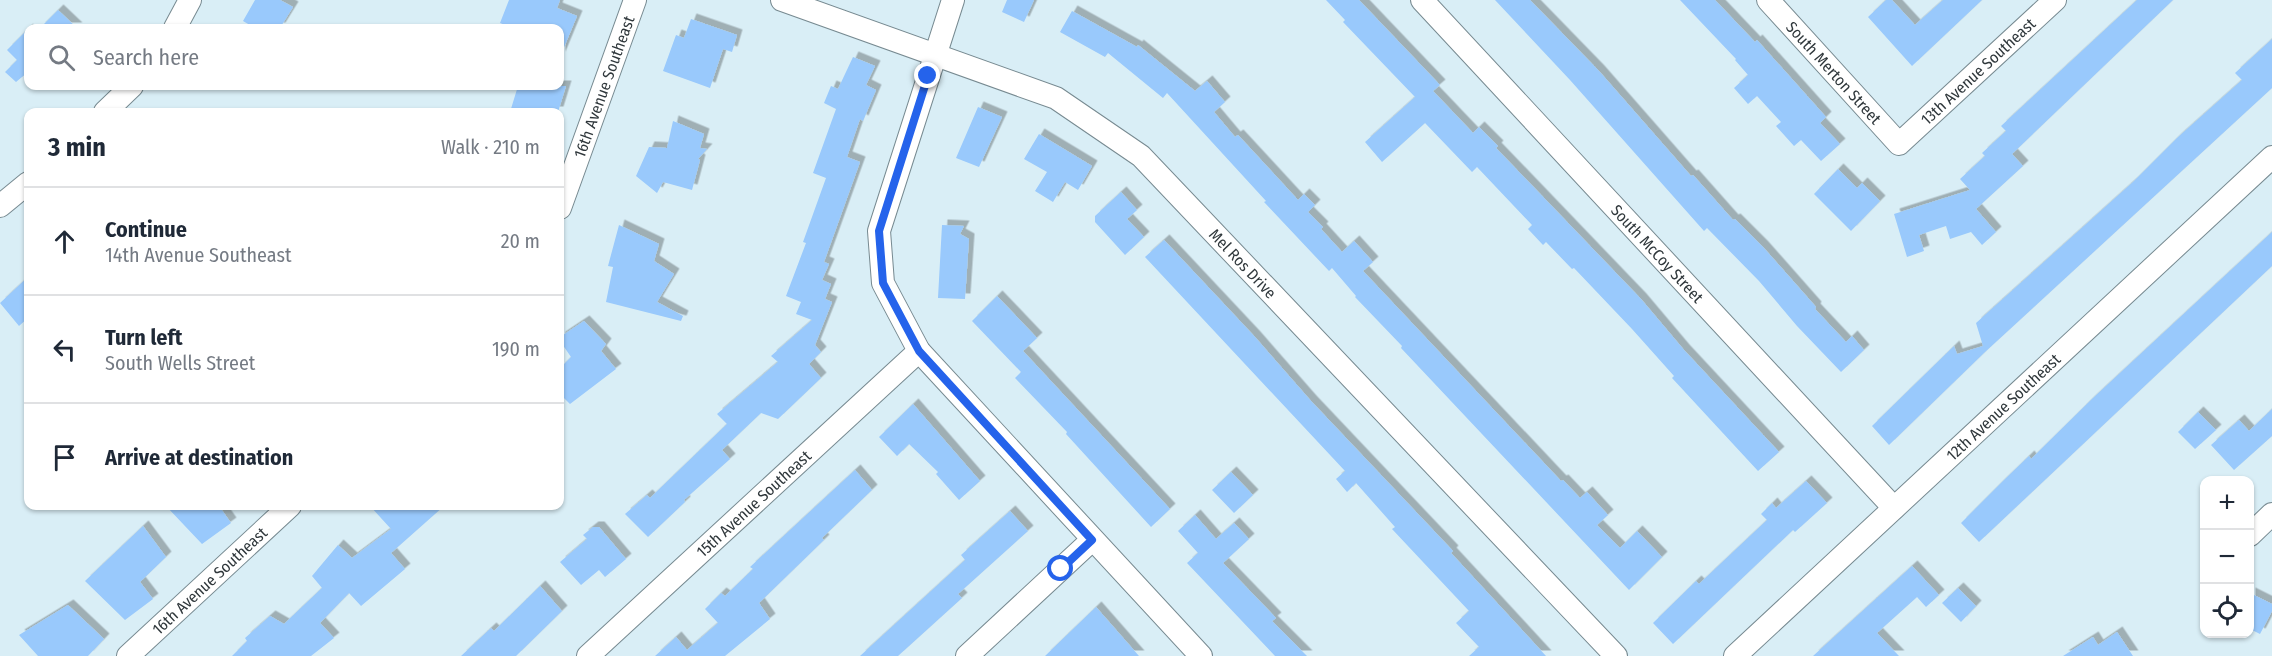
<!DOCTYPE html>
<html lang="en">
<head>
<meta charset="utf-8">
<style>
  body { margin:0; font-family:"Fira Sans Condensed",sans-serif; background:#f2f2f3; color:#1f2937 }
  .controls { position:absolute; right:18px; bottom:18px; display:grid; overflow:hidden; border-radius:12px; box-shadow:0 2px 4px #0004 }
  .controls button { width:54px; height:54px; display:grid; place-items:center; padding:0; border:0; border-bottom:2px solid #e0e1e3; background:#fff; color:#1f2937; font:30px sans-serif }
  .stop { position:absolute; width:18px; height:18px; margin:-14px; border:4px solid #2563eb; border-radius:50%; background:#fff }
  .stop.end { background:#2563eb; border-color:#fff; box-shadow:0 2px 6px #0008 }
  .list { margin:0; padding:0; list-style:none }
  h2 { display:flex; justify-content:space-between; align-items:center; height:78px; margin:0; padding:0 24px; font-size:26px }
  h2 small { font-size:20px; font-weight:400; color:#747a83 }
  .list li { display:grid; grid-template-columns:39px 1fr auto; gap:18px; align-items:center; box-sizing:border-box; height:108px; padding:0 24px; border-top:2px solid #e0e1e3 }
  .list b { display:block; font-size:22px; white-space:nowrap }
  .list p { margin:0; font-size:20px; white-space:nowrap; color:#747a83 }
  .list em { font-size:20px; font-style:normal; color:#747a83 }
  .icon { flex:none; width:33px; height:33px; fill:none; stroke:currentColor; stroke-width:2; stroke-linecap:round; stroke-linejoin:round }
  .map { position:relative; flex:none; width:2272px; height:656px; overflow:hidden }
  .search { position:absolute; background:#fff; box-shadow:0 2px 4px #0004; left:24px; top:24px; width:540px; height:66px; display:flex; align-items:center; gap:15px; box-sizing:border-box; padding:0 21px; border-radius:12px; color:#747a83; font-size:22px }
  .panel { position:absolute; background:#fff; box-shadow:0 2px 4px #0004; left:24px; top:108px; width:540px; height:402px; border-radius:12px }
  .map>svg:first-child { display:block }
  .building { fill:#99c9fc; filter:url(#shadow) }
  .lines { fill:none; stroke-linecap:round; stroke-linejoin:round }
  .street-casing { stroke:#778a91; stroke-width:24 }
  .street { stroke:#fff; stroke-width:22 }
  .route { stroke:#2563eb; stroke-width:8 }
  .labels { text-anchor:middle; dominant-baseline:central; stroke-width:4.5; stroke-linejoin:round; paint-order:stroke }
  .street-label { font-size:16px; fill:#2f373b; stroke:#edfaff }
</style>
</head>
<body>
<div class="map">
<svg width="2272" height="656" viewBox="0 0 2272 656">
  <defs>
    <filter id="shadow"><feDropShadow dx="5.5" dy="-5.5" stdDeviation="0" flood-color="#0004"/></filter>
  </defs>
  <rect width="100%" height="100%" fill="#d9eef6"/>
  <!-- building -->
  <path class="building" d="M 255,0 L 280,0 L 293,7 L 280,28 L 255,28 L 243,21 Z
    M 509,0 L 560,0 L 557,8 L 577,16 L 560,57 L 560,28 L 513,28 L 500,23 Z
    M 1007,0 L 1034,0 L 1024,22 L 1002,12 Z
    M 1326,0 L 1359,0 L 1440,85 L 1433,91 L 1473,133 L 1479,127 L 1498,146 L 1496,148 L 1641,299 L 1684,350 L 1779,452 L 1758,471 L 1672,378 L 1674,376 L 1632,329 L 1574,268 L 1572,269 L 1546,242 L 1543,245 L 1528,229 L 1532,225 L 1477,167 L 1472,172 L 1425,123 L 1382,162 L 1365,142 L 1415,97 L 1343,22 L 1345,20 Z
    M 1495,0 L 1530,0 L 1599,71 L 1691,176 L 1693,175 L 1733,220 L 1735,219 L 1763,247 L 1816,307 L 1815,309 L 1846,342 L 1852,336 L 1864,350 L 1841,372 L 1797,326 L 1759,281 L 1707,228 L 1704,231 L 1570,80 Z
    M 1680,0 L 1715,0 L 1755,42 L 1757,40 L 1826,117 L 1820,123 L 1840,144 L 1821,161 L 1801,140 L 1794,146 L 1776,126 L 1781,122 L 1757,96 L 1748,104 L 1734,88 L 1748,75 L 1735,60 L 1736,59 Z
    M 1886,0 L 1892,0 L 1915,25 L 1943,0 L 1982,0 L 1912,66 L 1868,17 Z
    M 2137,0 L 2173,0 L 2012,154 L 2023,166 L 1976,209 L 1996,232 L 1982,245 L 1971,232 L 1950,239 L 1946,226 L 1919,235 L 1924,251 L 1907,257 L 1894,214 L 1970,190 L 1960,179 L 1985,156 L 1982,153 L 2006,131 L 2001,126 Z
    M 58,10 L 77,28 L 40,28 Z
    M 1072,11 L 1137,47 L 1138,45 L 1195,91 L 1207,81 L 1225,102 L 1214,112 L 1235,137 L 1238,135 L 1298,200 L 1304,194 L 1315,205 L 1308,212 L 1323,227 L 1321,229 L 1342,252 L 1354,241 L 1373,262 L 1363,271 L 1561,481 L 1563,480 L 1580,498 L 1587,492 L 1608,515 L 1597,525 L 1620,548 L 1637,531 L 1662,557 L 1629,590 L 1401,348 L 1402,346 L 1355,297 L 1356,296 L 1332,268 L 1329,271 L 1264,202 L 1266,201 L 1167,93 L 1163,98 L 1108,53 L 1105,57 L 1060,32 Z
    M 691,19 L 737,35 L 732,52 L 723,49 L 710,88 L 663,71 L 676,35 L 684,38 Z
    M 28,29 L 28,72 L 16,82 L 5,72 L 17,60 L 7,50 Z
    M 2272,39 L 2272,88 L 1985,352 L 1889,445 L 1872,426 L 1954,346 L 1957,354 L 1983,346 L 1976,323 L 2133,182 L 2177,138 L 2242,80 L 2235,73 Z
    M 853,57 L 875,66 L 866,85 L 876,90 L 863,121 L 860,119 L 847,157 L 860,162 L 824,262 L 829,264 L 822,280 L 831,284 L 825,299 L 832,302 L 815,345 L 821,352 L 809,364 L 821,378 L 778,419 L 761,413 L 722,450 L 730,459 L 684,500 L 685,502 L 648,537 L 625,514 L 647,495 L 650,498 L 727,424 L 717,414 L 778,362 L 771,356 L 812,320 L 796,314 L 801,302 L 786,296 L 806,243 L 803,242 L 826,178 L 813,173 L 836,109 L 824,103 L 831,86 L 838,89 Z
    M 518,86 L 566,86 L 558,112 L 510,112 Z
    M 978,107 L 1002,117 L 979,167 L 956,158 Z
    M 673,121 L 704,134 L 700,148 L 707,149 L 698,159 L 700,160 L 692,190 L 663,182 L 657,193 L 636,176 L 649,147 L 667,148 Z
    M 1039,134 L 1092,166 L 1078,190 L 1065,182 L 1053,202 L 1035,191 L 1047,172 L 1024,159 Z
    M 1838,169 L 1857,188 L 1862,183 L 1880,201 L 1851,231 L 1814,194 Z
    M 1121,192 L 1137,210 L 1127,219 L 1144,237 L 1125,255 L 1095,222 L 1095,216 Z
    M 619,225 L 659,244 L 654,261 L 674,274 L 657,302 L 683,316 L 681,321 L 606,302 L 613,267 L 608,266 Z
    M 942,225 L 964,226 L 960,234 L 969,239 L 965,299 L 938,298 Z
    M 2272,232 L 2272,266 L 1979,542 L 1961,523 L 2003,481 L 2029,456 L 2031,459 L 2092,399 Z
    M 1164,240 L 1255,337 L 1311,401 L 1453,551 L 1451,553 L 1546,656 L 1469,656 L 1479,647 L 1456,623 L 1469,611 L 1392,529 L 1395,527 L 1356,483 L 1347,492 L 1336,479 L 1345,471 L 1145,257 Z
    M 28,277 L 28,318 L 19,326 L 0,303 Z
    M 997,296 L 1037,338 L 1023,351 L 1170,509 L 1151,527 L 1066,434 L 1067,432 L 1015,378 L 1021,372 L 972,321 Z
    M 584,321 L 606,344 L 601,351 L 616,369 L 570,404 L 560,394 L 560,368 L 571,357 L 560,341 L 560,337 Z
    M 913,404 L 980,481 L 959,500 L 936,474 L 938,472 L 909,444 L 897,456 L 879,437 Z
    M 2272,409 L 2272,436 L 2234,470 L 2211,445 L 2239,420 L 2249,431 Z
    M 2198,412 L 2216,430 L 2195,449 L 2178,432 Z
    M 855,470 L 872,490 L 822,538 L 824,540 L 759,603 L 770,619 L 725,656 L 655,656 L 676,637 L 687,650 L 718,623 L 705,609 L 721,593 L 725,596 L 753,569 L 750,567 Z
    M 1231,472 L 1253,495 L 1234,513 L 1212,490 Z
    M 1806,481 L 1827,503 L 1795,532 L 1793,530 L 1673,644 L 1653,623 L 1696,581 L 1699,584 L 1767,520 L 1761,514 L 1772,503 L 1776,508 Z
    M 166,506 L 219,506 L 231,523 L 202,544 Z
    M 370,506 L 444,506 L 391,553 L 405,569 L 361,606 L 349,593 L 320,623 L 334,638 L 311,656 L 232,656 L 247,641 L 245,638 L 270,616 L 284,624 L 322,588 L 312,576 L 338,545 L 352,558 L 391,529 Z
    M 1010,511 L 1028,531 L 958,594 L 962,598 L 898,656 L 860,656 L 965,560 L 961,555 Z
    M 1195,515 L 1216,539 L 1234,523 L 1249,539 L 1223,563 L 1276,618 L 1272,621 L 1307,656 L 1275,656 L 1187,563 L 1198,553 L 1178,531 Z
    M 143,526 L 166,557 L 140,582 L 153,599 L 125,620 L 85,581 Z
    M 593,527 L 599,527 L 626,559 L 605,577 L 599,570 L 581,585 L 560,562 L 587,539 L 583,535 Z
    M 1912,566 L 1939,595 L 1926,607 L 1917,597 L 1877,633 L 1899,656 L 1813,656 Z
    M 540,586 L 562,611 L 516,656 L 461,656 L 491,628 L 494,631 Z
    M 1958,588 L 1976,606 L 1961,622 L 1942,603 Z
    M 2250,593 L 2272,604 L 2272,611 L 2260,634 L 2250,629 Z
    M 68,605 L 104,639 L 88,656 L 38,656 L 19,635 Z
    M 1096,607 L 1139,656 L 1045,656 Z
    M 2117,632 L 2133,656 L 2063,656 L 2093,637 L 2098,645 Z"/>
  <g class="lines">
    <defs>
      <g id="street">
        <path id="s1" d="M 782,0 L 1056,98 L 1141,156 L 1616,656"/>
        <path d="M 953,0 L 879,231 L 883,283 L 919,351 L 1201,656"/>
        <path id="s2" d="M 1422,0 L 1894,508"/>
        <path id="s3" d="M 1768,0 L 1899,144 L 2055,0"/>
        <path d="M 175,28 L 190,0"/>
        <path d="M 105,112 L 132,86"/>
        <path d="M 0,206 L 28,183"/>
        <path id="s4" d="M 560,208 L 635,0"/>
        <path d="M 2250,535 L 2272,514"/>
        <path id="s5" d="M 128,656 L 290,506"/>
        <path id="s6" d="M 588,656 L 919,351"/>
        <path d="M 967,656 L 1092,540"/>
        <path id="s7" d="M 1735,656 L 2272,157"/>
      </g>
    </defs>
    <!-- street casing -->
    <use href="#street" class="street-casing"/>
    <!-- street -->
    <use href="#street" class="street"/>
  </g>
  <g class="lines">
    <!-- route -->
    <path class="route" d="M 928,76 L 879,231 L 883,283 L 919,351 L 1092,540 L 1061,569"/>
  </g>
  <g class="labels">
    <!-- street labels -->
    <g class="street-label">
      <text stroke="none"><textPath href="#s3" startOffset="98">South Merton Street</textPath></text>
      <text stroke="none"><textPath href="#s3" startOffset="302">13th Avenue Southeast</textPath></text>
      <text stroke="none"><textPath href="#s4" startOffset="129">16th Avenue Southeast</textPath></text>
      <text stroke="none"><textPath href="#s2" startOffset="346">South McCoy Street</textPath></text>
      <text stroke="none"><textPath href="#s1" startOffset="542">Mel Ros Drive</textPath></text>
      <text stroke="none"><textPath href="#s7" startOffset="366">12th Avenue Southeast</textPath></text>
      <text stroke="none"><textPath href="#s6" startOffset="225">15th Avenue Southeast</textPath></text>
      <text stroke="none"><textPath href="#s5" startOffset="111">16th Avenue Southeast</textPath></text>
    </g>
  </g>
</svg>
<div class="controls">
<button>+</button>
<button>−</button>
<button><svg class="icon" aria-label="locate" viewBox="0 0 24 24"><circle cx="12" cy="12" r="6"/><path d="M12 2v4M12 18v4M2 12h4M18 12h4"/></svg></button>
</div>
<div class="stop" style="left:1061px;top:569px"></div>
<div class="stop end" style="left:928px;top:76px"></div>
<div class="search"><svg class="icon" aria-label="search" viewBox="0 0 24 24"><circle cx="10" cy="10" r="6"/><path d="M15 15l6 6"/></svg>Search here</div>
<section class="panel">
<h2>3 min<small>Walk · 210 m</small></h2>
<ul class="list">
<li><svg class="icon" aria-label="ahead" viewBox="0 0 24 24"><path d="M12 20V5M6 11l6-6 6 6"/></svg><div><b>Continue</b><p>14th Avenue Southeast</p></div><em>20 m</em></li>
<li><svg class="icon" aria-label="left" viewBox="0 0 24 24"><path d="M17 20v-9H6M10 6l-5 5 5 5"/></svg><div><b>Turn left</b><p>South Wells Street</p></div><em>190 m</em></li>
<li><svg class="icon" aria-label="arrive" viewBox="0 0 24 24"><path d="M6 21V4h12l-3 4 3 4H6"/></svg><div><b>Arrive at destination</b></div></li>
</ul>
</section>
</div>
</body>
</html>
